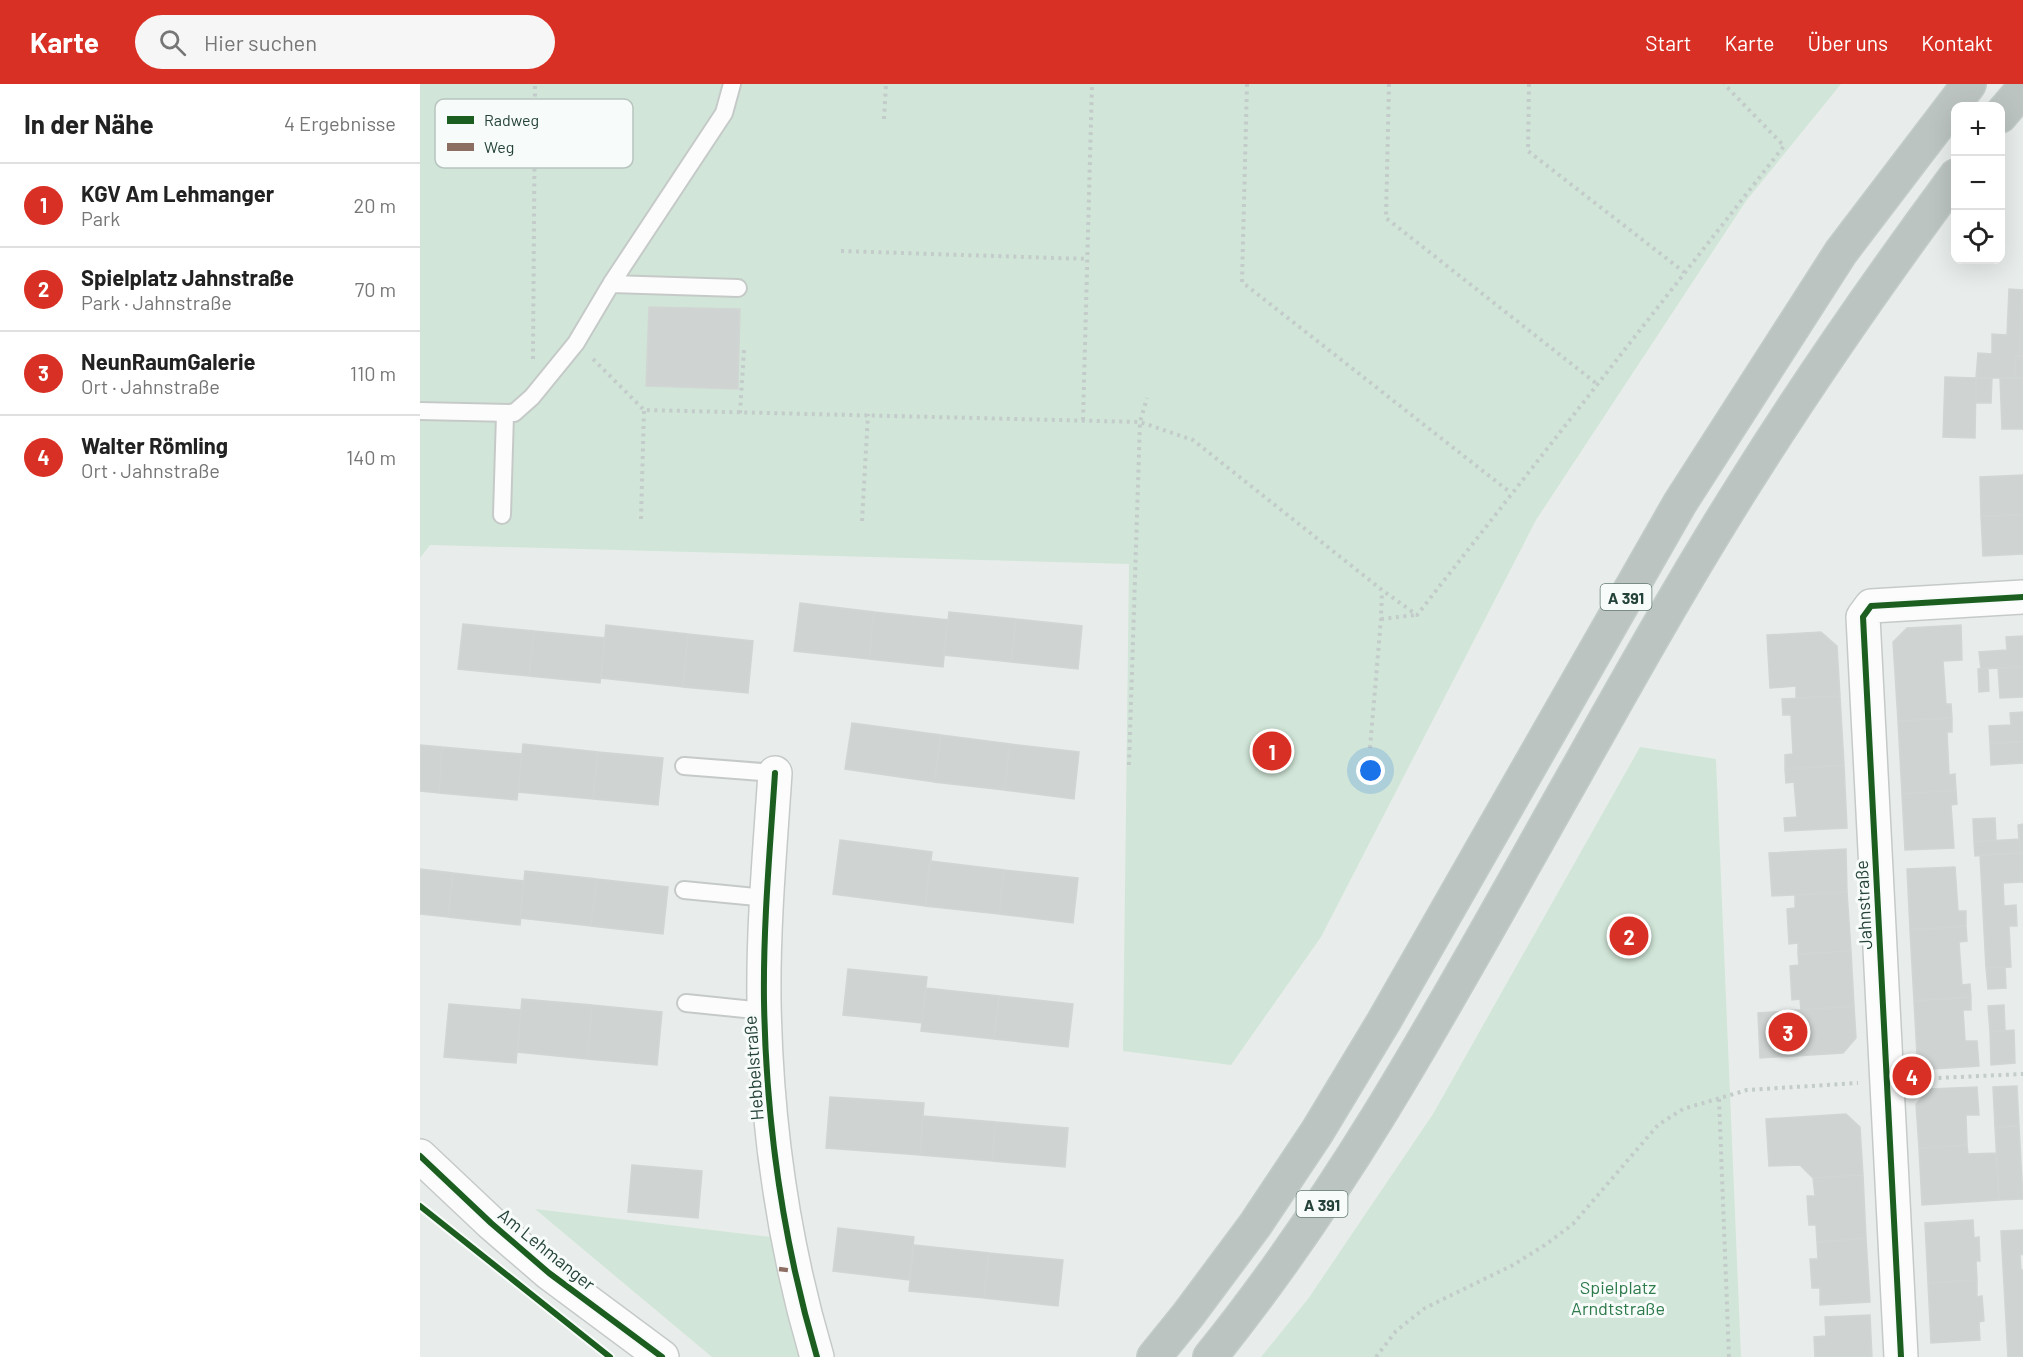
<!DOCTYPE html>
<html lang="de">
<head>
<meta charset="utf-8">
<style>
  body { margin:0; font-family:Barlow,sans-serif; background:#f6f6f6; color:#222 }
  .controls { position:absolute; right:18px; top:18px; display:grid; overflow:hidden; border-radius:12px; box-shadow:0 6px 24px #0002 }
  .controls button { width:54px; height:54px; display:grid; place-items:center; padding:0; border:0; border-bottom:2px solid #e0e0e0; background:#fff; color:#222; font:30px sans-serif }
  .you { position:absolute; left:951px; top:687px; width:21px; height:21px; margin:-15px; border:4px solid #fff; border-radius:50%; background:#1a73e8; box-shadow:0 0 0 9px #1a73e833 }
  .badge { display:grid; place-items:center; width:39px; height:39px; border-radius:50%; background:#d93025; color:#fff; font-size:20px; font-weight:700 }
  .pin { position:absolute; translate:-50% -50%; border:3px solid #fff; box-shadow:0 2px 6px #0006 }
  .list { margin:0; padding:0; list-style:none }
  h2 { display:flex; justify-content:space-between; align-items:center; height:78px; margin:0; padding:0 24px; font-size:26px }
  h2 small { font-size:20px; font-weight:400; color:#767676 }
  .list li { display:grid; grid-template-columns:39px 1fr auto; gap:18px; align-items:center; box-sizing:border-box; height:84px; padding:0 24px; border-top:2px solid #e0e0e0 }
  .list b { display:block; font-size:22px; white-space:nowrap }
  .list p { margin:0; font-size:20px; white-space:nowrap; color:#767676 }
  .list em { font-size:20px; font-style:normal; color:#767676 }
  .icon { flex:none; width:33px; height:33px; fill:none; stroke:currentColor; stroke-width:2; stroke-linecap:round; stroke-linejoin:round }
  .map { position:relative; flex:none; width:1603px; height:1273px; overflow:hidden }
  header { display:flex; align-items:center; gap:36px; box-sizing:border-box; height:84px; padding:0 30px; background:#d93025; color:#fff }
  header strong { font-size:28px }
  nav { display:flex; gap:33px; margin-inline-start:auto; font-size:21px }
  .search { width:420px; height:54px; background:#f6f6f6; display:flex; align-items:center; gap:15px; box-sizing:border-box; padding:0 21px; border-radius:33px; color:#767676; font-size:22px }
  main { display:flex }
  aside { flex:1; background:#fff }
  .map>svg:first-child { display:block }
  .green { fill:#d1e6d8 }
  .building { fill:#cfd4d2; stroke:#d1d6d4; stroke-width:1.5 }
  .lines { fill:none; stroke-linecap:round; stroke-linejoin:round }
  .lane-casing { stroke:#c5cac8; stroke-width:20 }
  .street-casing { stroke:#c5cac8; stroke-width:36 }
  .highway-casing { stroke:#c3ccc9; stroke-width:36 }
  .path { stroke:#c3ccca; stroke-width:4; stroke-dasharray:3 4.5; stroke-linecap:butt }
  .lane { stroke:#fcfcfc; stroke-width:16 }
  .street { stroke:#fcfcfc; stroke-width:33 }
  .highway { stroke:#bcc4c2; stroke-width:33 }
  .quiet { stroke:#8d6e63; stroke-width:4.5; stroke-dasharray:9 4.5; stroke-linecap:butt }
  .cycleway-casing { stroke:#f7fbf9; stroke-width:10 }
  .cycleway { stroke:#1b5e20; stroke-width:6 }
  .labels { text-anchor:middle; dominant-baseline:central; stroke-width:6; stroke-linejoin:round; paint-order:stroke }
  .shield { fill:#f7fbf9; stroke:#637a73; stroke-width:1.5 }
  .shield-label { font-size:16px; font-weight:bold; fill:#24423a }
  .street-label { font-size:18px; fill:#24423a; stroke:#f7fbf9 }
  .park-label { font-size:18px; fill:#2d7a4b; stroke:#f7fbf9 }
  .key { fill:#f7fbf9; stroke:#b8c4c0; stroke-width:1.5 }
  .key-label { font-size:16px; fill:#24423a }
</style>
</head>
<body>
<header>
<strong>Karte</strong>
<div class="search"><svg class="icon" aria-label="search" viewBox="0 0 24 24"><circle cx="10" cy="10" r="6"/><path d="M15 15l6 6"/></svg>Hier suchen</div>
<nav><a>Start</a><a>Karte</a><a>Über uns</a><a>Kontakt</a></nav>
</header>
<main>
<aside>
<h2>In der Nähe<small>4 Ergebnisse</small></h2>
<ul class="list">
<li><span class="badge">1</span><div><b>KGV Am Lehmanger</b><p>Park</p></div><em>20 m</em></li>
<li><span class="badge">2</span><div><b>Spielplatz Jahnstraße</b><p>Park · Jahnstraße</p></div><em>70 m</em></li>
<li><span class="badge">3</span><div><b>NeunRaumGalerie</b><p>Ort · Jahnstraße</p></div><em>110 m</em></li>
<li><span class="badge">4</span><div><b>Walter Römling</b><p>Ort · Jahnstraße</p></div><em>140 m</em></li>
</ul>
</aside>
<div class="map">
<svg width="1603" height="1273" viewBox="0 0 1603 1273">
  <rect width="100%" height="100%" fill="#e8edeb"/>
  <!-- green -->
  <path class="green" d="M 0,0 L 1421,0 L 1326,117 L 1116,436 L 901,853 L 811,981 L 703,967 L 709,480 L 10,461 L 0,474 Z
    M 1220,663 L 1296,675 L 1321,1273 L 841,1273 L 888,1215 L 1013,1030 Z
    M 115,1125 L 351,1153 L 382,1273 L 292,1273 Z"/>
  <!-- building -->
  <path class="building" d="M 1589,205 L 1602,206 L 1599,272 L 1596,272 L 1594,294 L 1556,294 L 1558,269 L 1572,270 L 1572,250 L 1587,251 Z
    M 1602,206 L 1603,206 L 1603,272 L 1599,272 Z
    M 229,223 L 320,225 L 318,305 L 226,302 Z
    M 1596,272 L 1603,272 L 1603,294 L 1594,294 Z
    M 1525,293 L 1556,294 L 1555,354 L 1523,353 Z
    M 1556,294 L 1572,294 L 1571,319 L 1556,319 Z
    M 1580,294 L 1603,294 L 1603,345 L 1582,345 Z
    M 1603,391 L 1603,431 L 1561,432 L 1560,393 Z
    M 1603,431 L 1603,470 L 1563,472 L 1561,432 Z
    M 380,519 L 454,528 L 449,575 L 374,567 Z
    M 454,528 L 528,536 L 523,583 L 449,575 Z
    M 529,528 L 596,535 L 591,578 L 524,571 Z
    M 596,535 L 662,542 L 658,585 L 591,578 Z
    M 43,540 L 114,547 L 109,592 L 38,585 Z
    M 186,541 L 268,550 L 263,603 L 181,594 Z
    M 1541,541 L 1542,576 L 1523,577 L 1526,620 L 1531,620 L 1532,634 L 1478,637 L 1473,558 L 1487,544 Z
    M 114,547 L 185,554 L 180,599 L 109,592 Z
    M 1401,548 L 1417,562 L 1420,612 L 1376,614 L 1376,602 L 1350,604 L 1347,551 Z
    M 268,550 L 333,557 L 328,609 L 263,603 Z
    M 1603,552 L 1603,583 L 1561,585 L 1559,568 L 1587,566 L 1586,553 Z
    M 1603,583 L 1603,613 L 1580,614 L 1578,584 Z
    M 1568,584 L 1569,607 L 1559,608 L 1558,585 Z
    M 1420,612 L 1424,681 L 1365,685 L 1365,671 L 1373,670 L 1371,631 L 1363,631 L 1362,615 Z
    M 1603,628 L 1603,658 L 1570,659 L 1569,642 L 1591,641 L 1590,629 Z
    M 1532,634 L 1532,648 L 1527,648 L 1529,691 L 1535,690 L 1536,706 L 1482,710 L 1478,637 Z
    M 432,639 L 521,651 L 514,698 L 425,685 Z
    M 521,651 L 590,660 L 584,706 L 514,698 Z
    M 1603,658 L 1603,679 L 1571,681 L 1570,659 Z
    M 103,660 L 178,668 L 173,715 L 98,708 Z
    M 590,660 L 659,668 L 654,715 L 584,706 Z
    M 0,661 L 22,663 L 19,709 L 0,707 Z
    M 22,663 L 102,670 L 97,716 L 19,709 Z
    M 178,668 L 243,674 L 238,721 L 173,715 Z
    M 1424,681 L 1427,744 L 1365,747 L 1364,734 L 1377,733 L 1374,698 L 1366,699 L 1365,685 Z
    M 1536,706 L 1537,720 L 1531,721 L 1534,764 L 1485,766 L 1482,710 Z
    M 1575,734 L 1576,756 L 1554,758 L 1553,735 Z
    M 1603,740 L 1603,769 L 1600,769 L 1598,741 Z
    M 1599,755 L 1600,769 L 1555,772 L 1554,758 Z
    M 420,756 L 512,768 L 505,822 L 413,810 Z
    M 1426,765 L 1427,808 L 1352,812 L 1349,769 Z
    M 1600,769 L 1601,798 L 1583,799 L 1584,822 L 1596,821 L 1597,842 L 1589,842 L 1591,883 L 1566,884 L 1560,771 Z
    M 1600,769 L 1603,769 L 1603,798 L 1601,798 Z
    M 510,777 L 584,786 L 579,830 L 505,822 Z
    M 1535,783 L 1538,827 L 1546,827 L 1546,842 L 1490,846 L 1487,785 Z
    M 0,785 L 33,789 L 28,833 L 0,830 Z
    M 584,786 L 658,794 L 653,839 L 579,830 Z
    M 105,787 L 177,795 L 171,842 L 100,834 Z
    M 33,789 L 104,797 L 100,841 L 28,833 Z
    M 177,795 L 248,803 L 243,850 L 171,842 Z
    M 1427,808 L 1431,867 L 1378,870 L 1378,859 L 1369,860 L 1367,825 L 1375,824 L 1375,811 Z
    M 1546,842 L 1547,857 L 1539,858 L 1542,901 L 1550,900 L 1551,913 L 1494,917 L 1490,846 Z
    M 1431,867 L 1434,922 L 1381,926 L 1380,915 L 1372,916 L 1370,882 L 1379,881 L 1378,870 Z
    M 1585,883 L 1586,904 L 1568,905 L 1566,884 Z
    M 428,885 L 507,893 L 502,939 L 423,931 Z
    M 506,904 L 579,912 L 574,955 L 501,947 Z
    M 579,912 L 653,920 L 648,963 L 574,955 Z
    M 1551,913 L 1551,926 L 1543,926 L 1545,957 L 1557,957 L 1559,982 L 1512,985 L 1497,971 L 1494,917 Z
    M 102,915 L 172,921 L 167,975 L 97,968 Z
    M 29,920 L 101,926 L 96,979 L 24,973 Z
    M 172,921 L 242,928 L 237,981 L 167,975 Z
    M 1584,921 L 1585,947 L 1570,948 L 1568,922 Z
    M 1434,922 L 1436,954 L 1423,969 L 1340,974 L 1338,929 Z
    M 1594,946 L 1595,979 L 1571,981 L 1570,948 Z
    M 1597,1002 L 1599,1042 L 1575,1043 L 1573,1003 Z
    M 1557,1003 L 1559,1031 L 1546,1031 L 1547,1061 L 1499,1064 L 1496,1020 L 1510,1005 Z
    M 410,1013 L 504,1019 L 500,1071 L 406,1064 Z
    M 1426,1030 L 1440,1043 L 1443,1091 L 1393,1094 L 1380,1081 L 1349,1082 L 1346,1035 Z
    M 503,1032 L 576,1038 L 572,1077 L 500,1071 Z
    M 576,1038 L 648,1044 L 645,1083 L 572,1077 Z
    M 1599,1042 L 1603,1115 L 1579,1116 L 1575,1043 Z
    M 1547,1061 L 1548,1070 L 1576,1069 L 1579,1116 L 1502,1121 L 1499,1064 Z
    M 212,1081 L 282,1087 L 278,1134 L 208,1128 Z
    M 1443,1091 L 1446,1154 L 1397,1158 L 1396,1141 L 1389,1141 L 1387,1112 L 1395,1112 L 1393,1094 Z
    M 1553,1136 L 1554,1154 L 1559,1153 L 1560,1177 L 1556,1177 L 1557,1196 L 1508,1199 L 1505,1139 Z
    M 418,1144 L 494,1153 L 489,1196 L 413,1187 Z
    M 1603,1146 L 1603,1170 L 1600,1171 L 1601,1186 L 1603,1186 L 1603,1273 L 1588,1273 L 1581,1147 Z
    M 1446,1154 L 1450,1218 L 1400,1221 L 1400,1204 L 1392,1204 L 1390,1175 L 1398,1175 L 1397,1158 Z
    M 494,1161 L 569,1169 L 564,1214 L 489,1207 Z
    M 569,1169 L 643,1176 L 638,1222 L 564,1214 Z
    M 1557,1196 L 1557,1213 L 1562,1212 L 1564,1237 L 1559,1238 L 1560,1256 L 1511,1259 L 1508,1199 Z
    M 1450,1231 L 1452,1273 L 1395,1273 L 1394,1253 L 1406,1252 L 1405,1233 Z"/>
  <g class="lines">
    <defs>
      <path id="lane" d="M 191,200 L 318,204
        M 0,327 L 94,329 L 112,313 L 156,259 L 191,200 L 304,29 L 312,0
        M 82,431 L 85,330
        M 264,682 L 355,689
        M 264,806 L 347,814
        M 266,919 L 344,927"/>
      <path id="street" d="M 355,689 C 350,765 343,841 344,917 C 346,1037 363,1158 397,1273
        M 0,1072 L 71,1139 L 129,1189 L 242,1273
        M 1481,1273 L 1443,533 L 1451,522 L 1603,513"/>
      <path id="highway" d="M 1580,32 L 1603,5
        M 734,1273 L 768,1231 L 835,1141 L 897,1048 L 964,937 L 1260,419 L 1421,168 L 1549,0
        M 790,1273 C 935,1094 1042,889 1155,690 C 1210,592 1265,494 1325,399 C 1391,294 1462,192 1536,92"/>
    </defs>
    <!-- lane casing -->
    <use href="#lane" class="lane-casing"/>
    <!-- street casing -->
    <use href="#street" class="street-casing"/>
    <!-- highway casing -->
    <use href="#highway" class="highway-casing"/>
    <!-- path -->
    <path class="path" d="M 827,0 L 822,198 L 1091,409
      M 969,0 L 966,134 L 1177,300
      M 1109,0 L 1108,67 L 1264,188
      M 464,35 L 466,0
      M 421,167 L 668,175
      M 113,275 L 115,0
      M 173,275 L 224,326 L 720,338 L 773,356 L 962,506 L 997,531 L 1364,62 L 1304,0
      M 320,329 L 324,266
      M 663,336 L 672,0
      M 221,435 L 224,326
      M 442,437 L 448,330
      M 961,535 L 996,531
      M 950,664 L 961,535 L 962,507
      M 709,681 L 720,338 L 727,314
      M 1496,995 L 1603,990
      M 1299,1015 L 1309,1273
      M 956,1273 L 976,1247 L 1005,1224 L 1093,1181 L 1125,1161 L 1153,1140 L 1238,1041 L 1263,1025 L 1327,1006 L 1438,999"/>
    <!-- lane -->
    <use href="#lane" class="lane"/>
    <!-- street -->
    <use href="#street" class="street"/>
    <!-- highway -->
    <use href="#highway" class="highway"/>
    <!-- quiet -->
    <path class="quiet" d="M 359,1185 L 375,1187"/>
    <defs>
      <path id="cycleway" d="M 355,689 C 350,765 343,841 344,917 C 346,1037 363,1158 397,1273
        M 0,1072 L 71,1139 L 129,1189 L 242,1273
        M 0,1122 L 190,1273
        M 1481,1273 L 1443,533 L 1451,522 L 1603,513"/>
    </defs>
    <!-- cycleway casing -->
    <use href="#cycleway" class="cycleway-casing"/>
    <!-- cycleway -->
    <use href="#cycleway" class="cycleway"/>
  </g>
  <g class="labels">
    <!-- shield labels -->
    <g class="shield">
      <rect x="1180.5" y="500" width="51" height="26" rx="4.5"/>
      <rect x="876.5" y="1107" width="51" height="26" rx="4.5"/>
    </g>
    <g class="shield-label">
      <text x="1206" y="513">A 391</text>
      <text x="902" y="1120">A 391</text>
    </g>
    <!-- street labels -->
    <g class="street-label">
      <text transform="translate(1443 821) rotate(-93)">Jahnstraße</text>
      <text transform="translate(333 984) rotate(-94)">Hebbelstraße</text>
      <text transform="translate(127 1165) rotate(39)">Am Lehmanger</text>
    </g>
    <!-- park labels -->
    <g class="park-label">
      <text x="1198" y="1203">Spielplatz<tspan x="1198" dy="21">Arndtstraße</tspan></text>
    </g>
  </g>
  <!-- legend -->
  <rect x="15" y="15" width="198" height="69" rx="9" class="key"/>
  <rect x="27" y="32" width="27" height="8" fill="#1b5e20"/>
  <rect x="27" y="59" width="27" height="8" fill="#8d6e63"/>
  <g class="key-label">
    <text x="64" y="42">Radweg</text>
    <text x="64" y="69">Weg</text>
  </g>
</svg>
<div class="controls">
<button>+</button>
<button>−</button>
<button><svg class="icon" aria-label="locate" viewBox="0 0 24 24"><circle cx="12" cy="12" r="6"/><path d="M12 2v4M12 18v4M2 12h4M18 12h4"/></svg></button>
</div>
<div class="you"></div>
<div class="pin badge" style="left:852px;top:667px">1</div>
<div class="pin badge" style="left:1209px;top:852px">2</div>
<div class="pin badge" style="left:1368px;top:948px">3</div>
<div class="pin badge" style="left:1492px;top:992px">4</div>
</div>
</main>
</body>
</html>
